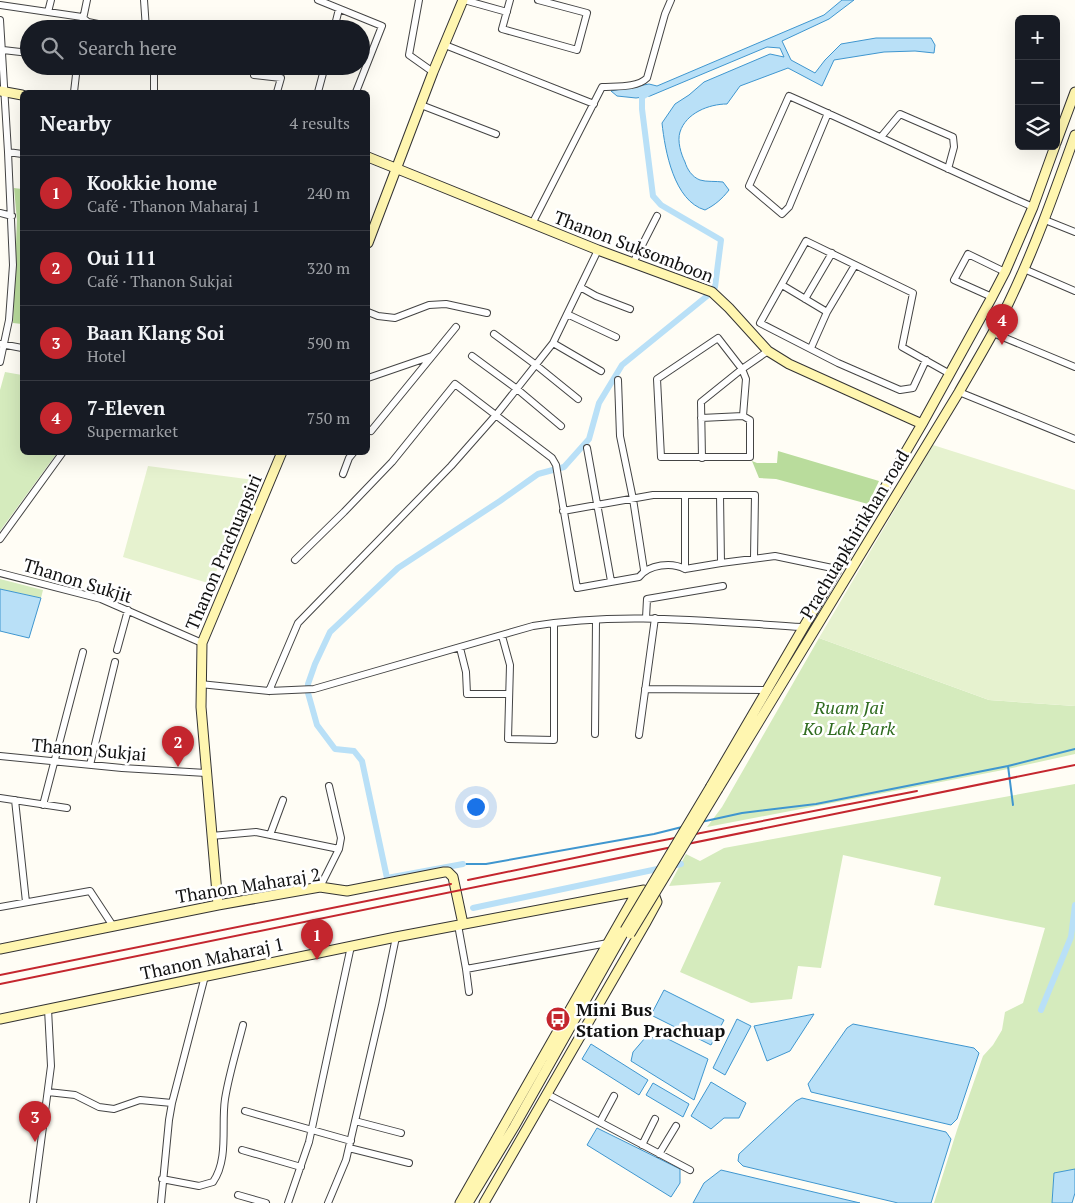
<!DOCTYPE html>
<html lang="en">
<head>
<meta charset="utf-8">
<style>
  body { margin:0; font-family:"PT Serif",serif; background:#242831; color:#f1f3f6 }
  .controls { position:absolute; right:15px; top:15px; display:grid; overflow:hidden; border-radius:8px; box-shadow:0 5px 20px #0002 }
  .controls button { width:45px; height:45px; display:grid; place-items:center; padding:0; border:0; border-bottom:1px solid #363941; background:#171b24; color:#f1f3f6; font:25px sans-serif }
  .you { position:absolute; left:475px; top:806px; width:18px; height:18px; margin:-12px; border:4px solid #fff; border-radius:50%; background:#1a73e8; box-shadow:0 0 0 8px #1a73e833 }
  .badge { display:grid; place-items:center; width:32px; height:32px; border-radius:50%; background:#c4262e; color:#fff; font-size:16px; font-weight:700 }
  .pin { position:absolute; translate:-50% -41px; filter:drop-shadow(0 1px 2px #0008) }
  .pin::after { content:''; position:absolute; top:26px; width:18px; height:15px; background:inherit; clip-path:polygon(0 0,100% 0,50% 100%) }
  .list { margin:0; padding:0; list-style:none }
  h2 { display:flex; justify-content:space-between; align-items:center; height:65px; margin:0; padding:0 20px; font-size:21px }
  h2 small { font-size:16px; font-weight:400; color:#9ea1a6 }
  .list li { display:grid; grid-template-columns:32px 1fr auto; gap:15px; align-items:center; box-sizing:border-box; height:75px; padding:0 20px; border-top:1px solid #363941 }
  .list b { display:block; font-size:19px; white-space:nowrap }
  .list p { margin:0; font-size:16px; white-space:nowrap; color:#9ea1a6 }
  .list em { font-size:16px; font-style:normal; color:#9ea1a6 }
  .icon { flex:none; width:28px; height:28px; fill:none; stroke:currentColor; stroke-width:2; stroke-linecap:round; stroke-linejoin:round }
  .map { position:relative; flex:none; width:1075px; height:1203px; overflow:hidden }
  .search { position:absolute; background:#171b24; box-shadow:0 5px 20px #0002; left:20px; top:20px; width:350px; height:55px; display:flex; align-items:center; gap:12px; box-sizing:border-box; padding:0 18px; border-radius:28px; color:#9ea1a6; font-size:19px }
  .panel { position:absolute; background:#171b24; box-shadow:0 5px 20px #0002; left:20px; top:90px; width:350px; height:365px; border-radius:8px }
  .map>svg:first-child { display:block }
  .green { fill:#d5ebbd }
  .forest { fill:#b9dc9c }
  .pitch { fill:#e6f2cf }
  .water { fill:#b9e0f7; stroke:#3f96cf }
  .lines { fill:none; stroke-linecap:round; stroke-linejoin:round }
  .stream { stroke:#3f96cf; stroke-width:2 }
  .canal { stroke:#b9e0f7; stroke-width:6 }
  .street-casing { stroke:#444; stroke-width:8 }
  .secondary-casing { stroke:#333; stroke-width:11 }
  .street { stroke:#fff; stroke-width:6 }
  .secondary { stroke:#fff6b0; stroke-width:9 }
  .rail { stroke:#c4262e; stroke-width:2 }
  .secondary-bridge-casing { stroke:#333; stroke-width:11; stroke-linecap:butt }
  .secondary-bridge { stroke:#fff6b0; stroke-width:9 }
  .labels { text-anchor:middle; dominant-baseline:central; stroke-width:5; stroke-linejoin:round; paint-order:stroke }
  .street-label { font-size:18px; fill:#111; stroke:#fff }
  .park-label { font-size:18px; font-style:italic; fill:#2f6b1f; stroke:#fff }
  .poi-label { font-size:18px; font-weight:bold; fill:#111; stroke:#fff; text-anchor:start }
</style>
</head>
<body>
<div class="map">
<svg width="1075" height="1203" viewBox="0 0 1075 1203">
  <rect width="100%" height="100%" fill="#fffdf5"/>
  <!-- green -->
  <path class="green" d="M 5,372 L 22,375 L 22,452 L 57,453 L 0,531 L 0,390 Z
    M 0,579 L 43,590 L 41,598 L 0,589 Z
    M 819,638 L 989,700 L 1075,706 L 1075,754 L 1003,770 L 707,827 L 722,807 Z
    M 1075,784 L 1075,1169 L 1054,1173 L 1052,1203 L 934,1203 L 957,1130 L 983,1056 L 993,1045 L 1002,1030 L 1005,1012 L 1023,1003 L 1045,928 L 934,905 L 941,877 L 843,855 L 821,968 L 798,966 L 792,999 L 751,1003 L 680,972 L 721,882 L 669,886 L 686,854 L 700,861 L 724,848 Z"/>
  <!-- forest -->
  <path class="forest" d="M 14,188 L 22,189 L 22,324 L 13,323 L 17,220 Z
    M 778,451 L 879,481 L 868,504 L 776,479 L 759,478 L 752,461 L 757,463 L 777,463 Z"/>
  <!-- pitch -->
  <path class="pitch" d="M 933,445 L 1075,490 L 1075,706 L 989,700 L 819,638 Z
    M 148,466 L 254,480 L 211,584 L 123,557 Z"/>
  <!-- water -->
  <path class="water" d="M 842,0 L 854,0 L 829,19 L 782,41 L 791,60 L 815,73 L 825,60 L 841,44 L 876,38 L 931,38 L 935,45 L 934,53 L 915,51 L 884,52 L 834,60 L 822,86 L 788,68 L 740,86 L 727,104 C 709,104 686,113 680,132 C 677,141 681,154 685,162 C 687,169 692,177 700,180 C 706,182 716,181 723,182 L 729,190 C 722,199 715,205 705,210 C 674,201 665,151 662,123 L 675,104 L 689,95 L 704,82 L 770,54 L 784,57 L 780,48 L 767,47 L 650,96 L 636,98 L 617,96 L 611,91 L 649,84 L 657,86 L 824,15 Z
    M 0,589 L 41,598 L 29,638 L 0,631 Z
    M 664,990 L 724,1020 L 711,1045 L 651,1015 Z
    M 814,1014 L 790,1051 L 767,1061 L 754,1026 Z
    M 737,1019 L 751,1026 L 725,1075 L 713,1068 Z
    M 853,1024 L 974,1048 L 979,1053 L 957,1119 L 951,1125 L 811,1092 L 808,1084 L 847,1028 Z
    M 664,1037 L 708,1059 L 694,1100 L 631,1061 L 633,1052 L 645,1038 Z
    M 591,1044 L 648,1080 L 639,1095 L 582,1059 Z
    M 711,1082 L 746,1103 L 739,1118 L 724,1118 L 711,1129 L 691,1116 Z
    M 653,1083 L 689,1104 L 683,1117 L 646,1095 Z
    M 802,1098 L 946,1132 L 951,1139 L 931,1203 L 898,1203 L 743,1166 L 738,1161 L 739,1154 L 796,1101 Z
    M 597,1128 L 680,1169 L 680,1183 L 671,1197 L 587,1145 Z
    M 1075,1169 L 1075,1193 L 1072,1203 L 1052,1203 L 1054,1173 Z
    M 721,1170 L 860,1203 L 693,1203 L 704,1183 Z"/>
  <g class="lines">
    <!-- stream -->
    <path class="stream" d="M 1008,766 L 1075,749
      M 701,822 L 742,813 L 816,804 L 1008,766 L 1013,805
      M 463,864 L 486,864 L 654,834 L 682,827"/>
    <!-- canal -->
    <path class="canal" d="M 463,864 L 387,878 L 362,761 L 354,751 L 335,749 L 317,725 L 308,693 L 308,684 L 315,664 L 330,632 L 398,568 L 500,501 L 538,474 L 564,467 L 589,439 L 599,403 L 622,365 L 712,292 L 715,287 L 721,240 L 661,205 L 653,196 L 642,109 L 642,97 L 647,94
      M 473,908 L 681,864
      M 1041,1010 L 1071,937 L 1075,905"/>
    <defs>
      <path id="street" d="M 144,0 L 146,29
        M 318,0 L 382,26 L 356,92
        M 419,0 L 409,55 L 433,72
        M 464,0 L 507,12
        M 510,0 L 502,29 L 577,50 L 587,13 L 538,0
        M 0,5 L 82,17 L 88,22 L 123,29
        M 48,12 L 51,0
        M 0,20 L 8,152 L 13,265 L 9,320 L 0,362
        M 81,29 L 87,0
        M 334,29 L 339,9
        M 445,45 L 594,104
        M 3,50 L 29,53
        M 154,66 L 154,92
        M 254,75 L 281,78 L 277,92
        M 74,92 L 77,66
        M 318,92 L 325,66
        M 421,105 L 496,134
        M 828,113 L 789,207 L 782,214 L 749,186 L 789,96 C 871,132 951,171 1033,207
        M 881,137 L 900,114 L 953,137 L 954,147 L 948,169
        M 8,152 L 22,154
        M 0,213 L 12,216
        M 1045,220 L 1075,232
        M 532,224 L 602,87 C 616,86 637,88 647,78 L 665,14 L 671,0
        M 633,263 L 657,216
        M 1024,269 L 1075,291
        M 782,285 L 827,312
        M 580,287 L 596,296 L 630,309
        M 992,297 L 954,280 L 968,254 L 1005,272
        M 805,299 L 832,253
        M 368,312 L 378,316 L 395,318 L 429,305 L 446,304 L 487,313
        M 567,314 L 616,337
        M 993,333 L 1075,367
        M 494,334 L 536,365 L 578,399
        M 718,338 L 742,369 L 746,379 L 743,416 L 750,420 L 750,457 L 661,457 L 657,379 Z
        M 553,343 L 601,371
        M 1,344 L 22,348
        M 811,348 L 827,312 L 855,265
        M 472,356 L 517,389 L 561,426
        M 926,360 L 913,388 L 900,390 L 838,363 L 760,323 L 806,241 L 913,293 L 902,347 L 950,374
        M 368,378 L 432,356
        M 618,380 L 620,436 L 633,499 L 644,570
        M 959,392 L 1075,439
        M 701,418 L 743,416
        M 368,429 L 371,431 L 456,327
        M 587,448 L 611,581
        M 702,458 L 701,402 L 742,369 L 768,351
        M 343,474 L 349,458 L 354,452
        M 720,495 L 721,563
        M 685,496 L 685,569 L 721,563 L 775,556 L 837,569
        M 563,511 L 653,495 L 755,495 L 754,558
        M 0,539 L 63,452
        M 295,560 L 344,512 L 392,462 L 455,384 L 552,458 L 556,465 L 577,588 L 639,577 C 649,564 672,562 685,569
        M 0,573 L 101,599 L 202,643
        M 646,618 L 647,599 L 723,586
        M 502,636 L 510,665 L 508,739 L 554,740 L 554,623
        M 460,648 L 466,672 L 467,694 L 509,694
        M 117,650 L 128,610
        M 200,684 L 269,691 L 314,689 L 533,626 C 622,611 714,622 803,627
        M 645,689 L 766,690
        M 269,691 L 298,623 L 451,466 L 496,415 L 553,343 L 598,250
        M 595,734 L 596,620
        M 639,735 L 655,618
        M 0,756 L 122,768 L 206,773
        M 90,765 L 115,662
        M 0,798 L 67,808
        M 15,800 L 26,902
        M 43,805 L 83,652
        M 270,835 L 283,800
        M 211,836 L 256,832 L 339,849
        M 320,887 L 339,849 L 341,838 L 329,786
        M 0,907 L 90,891 L 113,926
        M 458,925 L 466,969 L 608,943
        M 466,969 L 469,992
        M 48,1092 L 75,1095 L 99,1107 L 114,1109 L 140,1100 L 172,1103
        M 547,1094 L 690,1170
        M 245,1111 L 351,1141
        M 355,1121 L 401,1133
        M 600,1122 L 614,1096
        M 642,1145 L 655,1119
        M 349,1148 L 409,1163
        M 242,1150 L 301,1167
        M 659,1154 L 676,1126
        M 162,1179 L 199,1186 L 213,1182 C 229,1159 221,1125 225,1099 C 229,1074 237,1049 243,1025
        M 238,1195 L 266,1203
        M 33,1203 L 51,1066 L 48,1009
        M 161,1203 L 169,1120 L 172,1103 L 205,976
        M 288,1203 L 309,1142 L 351,946
        M 328,1203 L 346,1160 L 382,1005 L 396,937"/>
      <path id="secondary" d="M 0,91 L 22,95
        M 1056,143 L 1075,92
        M 368,157 L 598,250 L 712,292 L 729,308 L 768,351 L 789,364 L 922,424
        M 368,243 L 433,72 L 463,0
        M 711,786 L 922,424 L 992,297 L 1005,272 L 1033,207 L 1055,146
        M 718,789 L 959,392 C 976,362 994,333 1009,302 C 1035,248 1055,191 1075,135
        M 218,905 L 201,707 L 202,643 L 282,452
        M 0,949 L 218,905 L 320,887 L 347,891 L 444,872 L 448,872 L 453,877 L 463,924
        M 0,1019 L 396,937 L 644,890 L 654,894 L 657,902 L 645,924 L 484,1203
        M 460,1203 L 637,892
        M 468,1203 L 514,1127 L 625,930"/>
    </defs>
    <!-- street casing -->
    <use href="#street" class="street-casing"/>
    <!-- secondary casing -->
    <use href="#secondary" class="secondary-casing"/>
    <!-- street -->
    <use href="#street" class="street"/>
    <!-- secondary -->
    <use href="#secondary" class="secondary"/>
    <!-- rail -->
    <path class="rail" d="M 468,880 L 618,849 L 917,791
      M 0,975 L 451,884
      M 0,984 L 1075,765"/>
    <defs>
      <path id="secondary-bridge" d="M 625,930 L 711,786
        M 630,934 L 718,789"/>
    </defs>
    <!-- secondary-bridge casing -->
    <use href="#secondary-bridge" class="secondary-bridge-casing"/>
    <!-- secondary-bridge -->
    <use href="#secondary-bridge" class="secondary-bridge"/>
  </g>
  <!-- icons -->
  <defs>
    <symbol id="bus-disc" viewBox="-11 -11 22 22"><circle r="9.5" fill="#c4262e" stroke="#fff"/><path d="M-5-6H5V4H4V6H2V4H-2V6H-4V4H-5ZM-3.5-4V0h7V-4ZM-3.5 1.2v1.5H-2V1.2ZM2 1.2v1.5H3.5V1.2Z" fill="#fff"/></symbol>
  </defs>
  <g fill-rule="evenodd">
    <use href="#bus-disc" x="544" y="1005" width="28" height="28"/>
  </g>
  <g class="labels">
    <!-- street labels -->
    <g class="street-label">
      <text transform="translate(634 246) rotate(21)">Thanon Suksomboon</text>
      <text transform="translate(854 534) rotate(-59)">Prachuapkhirikhan road</text>
      <text transform="translate(223 552) rotate(-67)">Thanon Prachuapsiri</text>
      <text transform="translate(78 580) rotate(17)">Thanon Sukjit</text>
      <text transform="translate(89 749) rotate(5)">Thanon Sukjai</text>
      <text transform="translate(248 885) rotate(-9)">Thanon Maharaj 2</text>
      <text transform="translate(212 958) rotate(-12)">Thanon Maharaj 1</text>
    </g>
    <!-- park labels -->
    <g class="park-label">
      <text x="849" y="707">Ruam Jai<tspan x="849" dy="21">Ko Lak Park</tspan></text>
    </g>
    <!-- poi labels -->
    <g class="poi-label">
      <text x="576" y="1009">Mini Bus<tspan x="576" dy="21">Station Prachuap</tspan></text>
    </g>
  </g>
</svg>
<div class="controls">
<button>+</button>
<button>−</button>
<button><svg class="icon" aria-label="layers" viewBox="0 0 24 24"><path d="M12 4l9 5-9 5-9-5zM3 14l9 5 9-5"/></svg></button>
</div>
<div class="you"></div>
<div class="pin badge" style="left:317px;top:960px">1</div>
<div class="pin badge" style="left:178px;top:767px">2</div>
<div class="pin badge" style="left:35px;top:1142px">3</div>
<div class="pin badge" style="left:1002px;top:345px">4</div>
<div class="search"><svg class="icon" aria-label="search" viewBox="0 0 24 24"><circle cx="10" cy="10" r="6"/><path d="M15 15l6 6"/></svg>Search here</div>
<section class="panel">
<h2>Nearby<small>4 results</small></h2>
<ul class="list">
<li><span class="badge">1</span><div><b>Kookkie home</b><p>Café · Thanon Maharaj 1</p></div><em>240 m</em></li>
<li><span class="badge">2</span><div><b>Oui 111</b><p>Café · Thanon Sukjai</p></div><em>320 m</em></li>
<li><span class="badge">3</span><div><b>Baan Klang Soi</b><p>Hotel</p></div><em>590 m</em></li>
<li><span class="badge">4</span><div><b>7-Eleven</b><p>Supermarket</p></div><em>750 m</em></li>
</ul>
</section>
</div>
</body>
</html>
